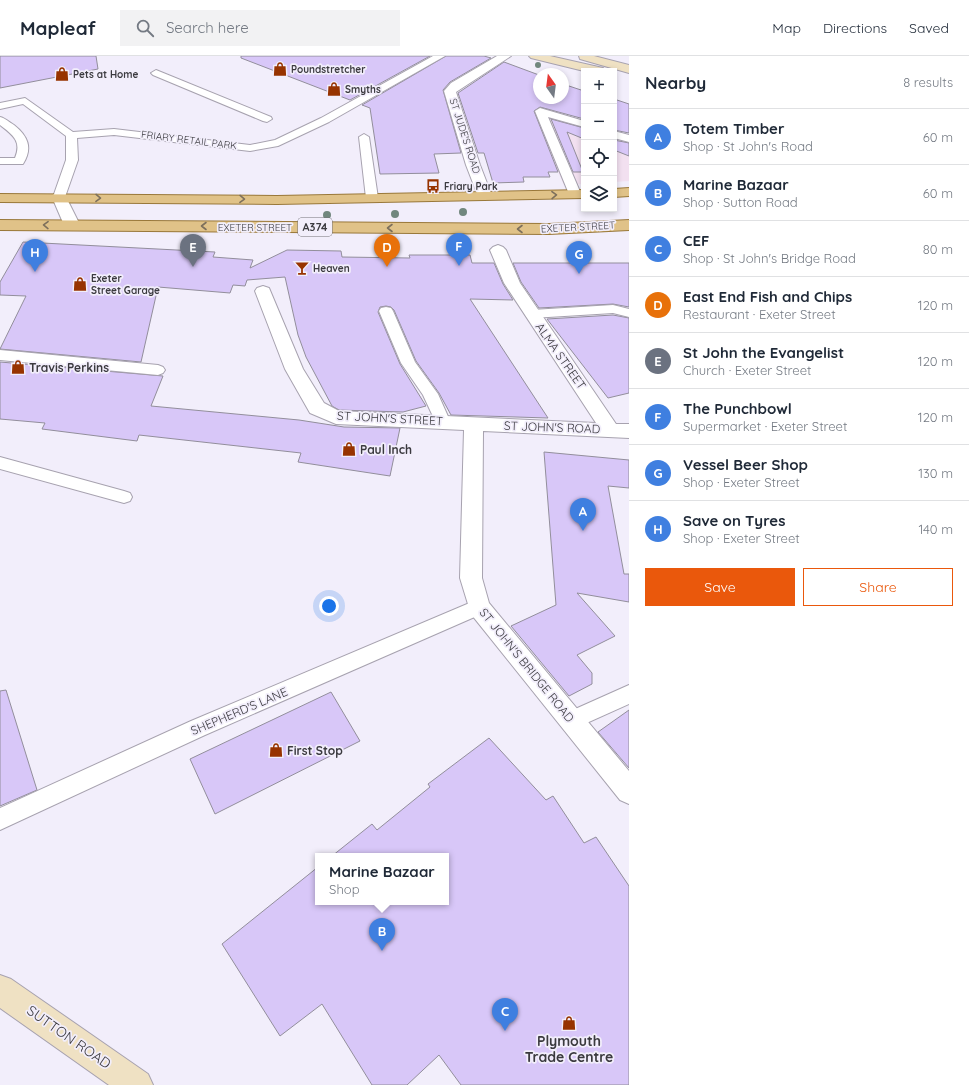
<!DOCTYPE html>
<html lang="en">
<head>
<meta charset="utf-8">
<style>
  body { margin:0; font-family:Quicksand,sans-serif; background:#f2f2f3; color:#1f2937 }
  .controls { position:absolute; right:12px; top:12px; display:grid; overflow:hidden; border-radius:0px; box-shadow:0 2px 6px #0003 }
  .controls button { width:36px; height:36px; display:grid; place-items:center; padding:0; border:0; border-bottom:1px solid #e0e1e3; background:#fff; color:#1f2937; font:20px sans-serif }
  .compass { position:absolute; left:533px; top:12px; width:36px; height:36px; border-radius:50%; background:#fff; box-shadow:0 2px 6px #0003; rotate:346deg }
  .you { position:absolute; left:329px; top:550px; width:14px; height:14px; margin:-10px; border:3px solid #fff; border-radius:50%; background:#1a73e8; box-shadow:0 0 0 6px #1a73e833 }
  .badge { display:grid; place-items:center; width:26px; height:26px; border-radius:50%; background:#ea580c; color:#fff; font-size:13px; font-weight:700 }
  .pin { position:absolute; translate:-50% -33px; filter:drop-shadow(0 1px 2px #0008) }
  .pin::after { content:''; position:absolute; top:21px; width:14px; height:12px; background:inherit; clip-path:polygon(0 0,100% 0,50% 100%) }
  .popup { position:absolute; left:315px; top:797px; width:134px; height:52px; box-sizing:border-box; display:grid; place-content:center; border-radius:0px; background:#fff; filter:drop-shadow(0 1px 3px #0005); font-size:13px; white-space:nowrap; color:#747a83 }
  .popup b { font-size:15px; color:#1f2937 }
  .popup::after { content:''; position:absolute; left:50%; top:100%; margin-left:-8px; border:8px solid transparent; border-top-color:#fff }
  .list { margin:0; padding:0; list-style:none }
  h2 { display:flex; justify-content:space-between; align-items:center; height:52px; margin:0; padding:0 16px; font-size:17px }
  h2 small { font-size:13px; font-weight:400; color:#747a83 }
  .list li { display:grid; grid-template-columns:26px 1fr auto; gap:12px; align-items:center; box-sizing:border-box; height:56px; padding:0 16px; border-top:1px solid #e0e1e3 }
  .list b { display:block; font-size:15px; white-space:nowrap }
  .list p { margin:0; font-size:13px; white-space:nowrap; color:#747a83 }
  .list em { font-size:13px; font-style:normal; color:#747a83 }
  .actions { display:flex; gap:8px; padding:12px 16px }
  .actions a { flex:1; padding:9px 0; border:1px solid #ea580c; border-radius:0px; text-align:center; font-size:14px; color:#ea580c }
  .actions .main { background:#ea580c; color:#fff }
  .icon { flex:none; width:22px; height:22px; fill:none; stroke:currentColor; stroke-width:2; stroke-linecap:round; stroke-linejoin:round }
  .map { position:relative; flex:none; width:629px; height:1029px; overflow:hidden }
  header { display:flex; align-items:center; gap:24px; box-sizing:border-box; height:56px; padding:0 20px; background:#fff; border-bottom:1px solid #e0e1e3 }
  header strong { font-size:19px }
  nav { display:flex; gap:22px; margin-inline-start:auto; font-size:14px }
  .search { width:280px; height:36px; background:#f2f2f3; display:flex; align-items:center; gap:10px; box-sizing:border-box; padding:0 14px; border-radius:0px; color:#747a83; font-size:15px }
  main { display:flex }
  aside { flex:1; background:#fff }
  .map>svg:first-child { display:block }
  .industrial { fill:#f2e0f0 }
  .building { fill:#d8c7f8; stroke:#928e9b }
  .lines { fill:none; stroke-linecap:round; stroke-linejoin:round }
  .lane-casing { stroke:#a7a2af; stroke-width:2 }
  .street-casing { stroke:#a7a2af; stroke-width:2 }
  .secondary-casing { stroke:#a7a2af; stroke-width:2 }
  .primary-casing { stroke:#99783a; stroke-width:2 }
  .lane { fill:#fff; fill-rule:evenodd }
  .street { fill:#fff; fill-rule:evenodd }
  .secondary { fill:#efe1c3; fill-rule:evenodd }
  .primary { fill:#e0c288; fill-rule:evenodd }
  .tree { fill:#71877e }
  .oneway { stroke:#7d705c }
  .labels { text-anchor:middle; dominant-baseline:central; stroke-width:3.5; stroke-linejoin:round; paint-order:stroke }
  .far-poi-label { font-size:10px; font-weight:bold; fill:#3b3a3f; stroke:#f2eefb; text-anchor:start }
  .far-street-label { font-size:10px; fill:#3b3a3f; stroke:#f2eefb }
  .shield { fill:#f2eefb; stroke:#727077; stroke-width:1 }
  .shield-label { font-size:11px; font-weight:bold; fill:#3b3a3f }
  .street-label { font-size:12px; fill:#3b3a3f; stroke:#f2eefb }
  .poi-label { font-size:12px; font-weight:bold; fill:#3b3a3f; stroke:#f2eefb; text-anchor:start }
  .near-street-label { font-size:14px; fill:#3b3a3f; stroke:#f2eefb }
  .near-poi-label { font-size:14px; font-weight:bold; fill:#3b3a3f; stroke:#f2eefb }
</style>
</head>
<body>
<header>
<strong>Mapleaf</strong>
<div class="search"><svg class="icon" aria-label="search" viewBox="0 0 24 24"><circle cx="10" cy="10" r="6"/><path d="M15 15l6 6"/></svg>Search here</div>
<nav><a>Map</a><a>Directions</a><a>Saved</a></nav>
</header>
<main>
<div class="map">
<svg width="629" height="1029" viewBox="0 0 629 1029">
  <rect width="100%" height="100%" fill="#f2eefb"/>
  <!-- industrial -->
  <path class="industrial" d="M 527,46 L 584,65 L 584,128 L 564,129 Z
    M 614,75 L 629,80 L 629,125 L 614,126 Z"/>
  <!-- building -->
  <path class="building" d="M 0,0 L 96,0 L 98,13 L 0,32 Z
    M 241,0 L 430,0 L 350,44 L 241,2 Z
    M 446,0 L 484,0 L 491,2 L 450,26 L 443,34 L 461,97 L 434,98 L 439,117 L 380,118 L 370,52 L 362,49 Z
    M 504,6 L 539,19 L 539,42 L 563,42 L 563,28 L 584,35 L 584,63 L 540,51 L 534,55 L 558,116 L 548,116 L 550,121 L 523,121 L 524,126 L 493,127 L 484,97 L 478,97 L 458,37 Z
    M 614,43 L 629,48 L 629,77 L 614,74 Z
    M 551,63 L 584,72 L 584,83 L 567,76 L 583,116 L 573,116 Z
    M 614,84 L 629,87 L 629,100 L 614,94 Z
    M 23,186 L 215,196 L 213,201 L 253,204 L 250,212 L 287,194 L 341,195 L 342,201 L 410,202 L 409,199 L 470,199 L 472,207 L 494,207 L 503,228 L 513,244 L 470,243 L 548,362 L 451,359 L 439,337 L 416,305 L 394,254 L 391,251 L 386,250 L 380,251 L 378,256 L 400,308 L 426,350 L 403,356 L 339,354 L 332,350 L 306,301 L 298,279 L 285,221 L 247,224 L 245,230 L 233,229 L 230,237 L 158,231 L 141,306 L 0,293 L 26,240 L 0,239 L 0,226 Z
    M 513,207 L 629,207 L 629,251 L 613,248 L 539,252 L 521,226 Z
    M 613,259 L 629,262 L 629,337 L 608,342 L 547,263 Z
    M 0,306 L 163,320 L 151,350 L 299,364 L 344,371 L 400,372 L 390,420 L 298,406 L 301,397 L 139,379 L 137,385 L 42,373 L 45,367 L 0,363 Z
    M 544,396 L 629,404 L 629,432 L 608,430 L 624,518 L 629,518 L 629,546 L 577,537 L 615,580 L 577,599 L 592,617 L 592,628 L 569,640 L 511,570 L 556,549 Z
    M 6,634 L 37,734 L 0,750 L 0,635 Z
    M 331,636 L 360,685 L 215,758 L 190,703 Z
    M 629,654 L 629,712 L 598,676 Z
    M 489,682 L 546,744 L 553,740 L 584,787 L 596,781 L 629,830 L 629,1029 L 461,1029 L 439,999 L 407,1029 L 372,1029 L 322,948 L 280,980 L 222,888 L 318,811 L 318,846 L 446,846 L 446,800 L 332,800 L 372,768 L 377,774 L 430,731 L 428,728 Z"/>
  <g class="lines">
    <defs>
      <path id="lane" d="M 433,0 L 445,0 L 329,66 L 278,90 L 250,95 L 114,79 L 77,82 L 78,104 L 65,141 L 59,145 L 53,141 L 66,104 L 66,80 L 23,48 L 0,53 L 0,47 L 25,42 L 73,76 L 114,73 L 250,89 L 275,84 L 321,62 Z
        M 156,14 L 271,61 L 272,63 L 267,66 L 263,65 L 153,19 L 151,17 Z
        M 540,52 L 584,65 L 584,71 L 548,61 L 581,138 L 579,141 L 575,142 L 569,138 L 535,55 Z
        M 0,61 C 5,62 9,66 14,69 C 28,80 33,92 23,108 L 0,108 L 0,102 L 15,102 C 22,85 13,79 0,69 Z
        M 614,75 L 629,79 L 629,86 L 614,82 Z
        M 364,78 L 369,81 L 378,142 L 372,146 L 366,142 L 359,81 Z
        M 613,249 L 629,253 L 629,261 L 613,257 L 532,262 L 527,261 L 525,258 L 527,255 L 532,254 Z
        M 386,251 L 391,252 L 393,255 L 415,306 L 438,338 L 450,365 L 447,369 L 442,370 L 437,369 L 423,339 L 401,307 L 379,255 L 381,252 Z
        M 0,294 L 158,309 L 163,311 L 165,314 L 163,317 L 158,319 L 0,304 Z
        M 0,401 L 124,435 L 130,437 L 132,441 L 130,445 L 124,447 L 0,413 Z
        M 479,543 L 486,546 L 488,551 L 486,556 L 205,679 L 0,774 L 0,752 L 191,665 Z
        M 629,629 L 629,648 L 571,674 L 564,672 L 561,665 L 564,658 Z"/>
      <path id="street" d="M 497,0 L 511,0 L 456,36 L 480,109 L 492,140 L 490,143 L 480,143 L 478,140 L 466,109 L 444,35 L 451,27 Z
        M 59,137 L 64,138 L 66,141 L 80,169 L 77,172 L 67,172 L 64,169 L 52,141 L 54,138 Z
        M 498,189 L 503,191 L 506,194 L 520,227 L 616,368 L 629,368 L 629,382 L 483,375 L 482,522 L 489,547 L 629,715 L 629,748 L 620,744 L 471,558 L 460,522 L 464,374 L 336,368 L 310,357 L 285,313 L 255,235 L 257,232 L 263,230 L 269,232 L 303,313 L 324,347 L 339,355 L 596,367 L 504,227 L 490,194 L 493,191 Z"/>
      <path id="secondary" d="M 529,0 L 550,0 L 603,12 L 605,15 L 584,15 L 531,2 Z
        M 579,0 L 594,0 L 629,9 L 629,17 L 580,3 Z
        M 0,919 L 11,923 L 148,1018 L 153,1029 L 109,1029 L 0,952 Z"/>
      <path id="primary" d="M 629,132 L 629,140 L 614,141 L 614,133 Z
        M 584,134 L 584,142 L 277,148 L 0,146 L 0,138 L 277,140 Z
        M 0,164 L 549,168 L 629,164 L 629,174 L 549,178 L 0,174 Z"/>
    </defs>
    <!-- lane casing -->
    <use href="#lane" class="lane-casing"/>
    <!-- street casing -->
    <use href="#street" class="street-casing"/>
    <!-- secondary casing -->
    <use href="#secondary" class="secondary-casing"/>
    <!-- primary casing -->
    <use href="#primary" class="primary-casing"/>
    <!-- lane -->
    <use href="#lane" class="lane"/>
    <!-- street -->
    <use href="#street" class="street"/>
    <!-- secondary -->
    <use href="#secondary" class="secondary"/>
    <!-- primary -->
    <use href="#primary" class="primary"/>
  </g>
  <!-- trees -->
  <g class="tree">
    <circle cx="538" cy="9" r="3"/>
    <circle cx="463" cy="156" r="4"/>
    <circle cx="395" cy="158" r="4"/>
    <circle cx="327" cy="159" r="4"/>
  </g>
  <!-- one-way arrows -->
  <defs><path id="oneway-chevron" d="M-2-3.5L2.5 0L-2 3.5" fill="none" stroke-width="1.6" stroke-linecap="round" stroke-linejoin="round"/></defs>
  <g class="oneway">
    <use href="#oneway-chevron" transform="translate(554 139) rotate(-1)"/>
    <use href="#oneway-chevron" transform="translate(98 142) rotate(1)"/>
    <use href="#oneway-chevron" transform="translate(242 143) rotate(1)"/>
    <use href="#oneway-chevron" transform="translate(46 169) rotate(-179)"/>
    <use href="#oneway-chevron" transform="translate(204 170) rotate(-180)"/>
    <use href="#oneway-chevron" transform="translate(390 172) rotate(-180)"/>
    <use href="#oneway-chevron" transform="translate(520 173) rotate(-180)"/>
  </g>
  <!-- icons -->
  <defs>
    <symbol id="shop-bare" viewBox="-9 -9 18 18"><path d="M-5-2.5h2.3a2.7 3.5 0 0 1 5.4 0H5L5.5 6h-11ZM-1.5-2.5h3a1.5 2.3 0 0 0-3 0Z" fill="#973300" stroke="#f2eefb" stroke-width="2.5" paint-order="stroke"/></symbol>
    <symbol id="bus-bare" viewBox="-9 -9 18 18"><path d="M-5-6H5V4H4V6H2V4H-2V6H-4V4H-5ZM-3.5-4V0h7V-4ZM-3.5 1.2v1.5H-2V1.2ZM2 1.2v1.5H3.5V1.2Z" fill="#973300" stroke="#f2eefb" stroke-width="2.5" paint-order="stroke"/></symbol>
    <symbol id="bar-bare" viewBox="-9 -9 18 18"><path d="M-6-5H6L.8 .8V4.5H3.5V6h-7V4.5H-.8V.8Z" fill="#973300" stroke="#f2eefb" stroke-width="2.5" paint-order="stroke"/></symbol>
  </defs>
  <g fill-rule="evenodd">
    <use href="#shop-bare" x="270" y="3" width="20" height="20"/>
    <use href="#shop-bare" x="52" y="8" width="20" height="20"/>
    <use href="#shop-bare" x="324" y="23" width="20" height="20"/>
    <use href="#bus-bare" x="423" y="120" width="20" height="20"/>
    <use href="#bar-bare" x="292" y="202" width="20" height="20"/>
    <use href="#shop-bare" x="70" y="218" width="20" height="20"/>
    <use href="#shop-bare" x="8" y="301" width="20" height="20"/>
    <use href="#shop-bare" x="339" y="383" width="20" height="20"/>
    <use href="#shop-bare" x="266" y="684" width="20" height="20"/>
    <use href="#shop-bare" x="559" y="957" width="20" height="20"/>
  </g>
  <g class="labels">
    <!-- far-poi labels -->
    <g class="far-poi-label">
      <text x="291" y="13">Poundstretcher</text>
      <text x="73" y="18">Pets at Home</text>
      <text x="345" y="33">Smyths</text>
      <text x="444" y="130">Friary Park</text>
      <text x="313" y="212">Heaven</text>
      <text x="91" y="222">Exeter<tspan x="91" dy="12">Street Garage</tspan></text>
    </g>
    <!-- far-street labels -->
    <g class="far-street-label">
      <text transform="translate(465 80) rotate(72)">ST JUDE'S ROAD</text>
      <text transform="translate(189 84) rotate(7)">FRIARY RETAIL PARK</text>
      <text x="255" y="171">EXETER STREET</text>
      <text transform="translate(578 171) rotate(-3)">EXETER STREET</text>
    </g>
    <!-- shield labels -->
    <rect class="shield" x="298" y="162" width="34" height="18" rx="3"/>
    <g class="shield-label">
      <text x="315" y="171">A374</text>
    </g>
    <!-- street labels -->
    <g class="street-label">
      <text transform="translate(561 300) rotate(55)">ALMA STREET</text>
      <text transform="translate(390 362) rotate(3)">ST JOHN'S STREET</text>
      <text transform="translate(552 371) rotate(2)">ST JOHN'S ROAD</text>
      <text transform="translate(527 609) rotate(51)">ST JOHN'S BRIDGE ROAD</text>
      <text transform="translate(239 655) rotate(-23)">SHEPHERD'S LANE</text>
    </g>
    <!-- poi labels -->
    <g class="poi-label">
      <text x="29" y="311">Travis Perkins</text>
      <text x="360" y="393">Paul Inch</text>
      <text x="287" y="694">First Stop</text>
    </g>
    <!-- near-street labels -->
    <g class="near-street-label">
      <text transform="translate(69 981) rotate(35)">SUTTON ROAD</text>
    </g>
    <!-- near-poi labels -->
    <g class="near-poi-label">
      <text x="569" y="985">Plymouth<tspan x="569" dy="16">Trade Centre</tspan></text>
    </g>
  </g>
</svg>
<div class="controls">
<button>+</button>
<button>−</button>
<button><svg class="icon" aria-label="locate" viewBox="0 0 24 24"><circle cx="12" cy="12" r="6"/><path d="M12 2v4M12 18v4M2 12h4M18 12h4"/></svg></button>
<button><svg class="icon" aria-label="layers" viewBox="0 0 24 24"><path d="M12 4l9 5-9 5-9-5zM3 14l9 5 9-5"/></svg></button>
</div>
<svg class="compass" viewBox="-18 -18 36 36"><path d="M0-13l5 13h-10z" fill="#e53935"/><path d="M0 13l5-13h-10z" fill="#747a83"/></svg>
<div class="you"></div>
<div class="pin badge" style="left:583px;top:475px;background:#3f7fe0">A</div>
<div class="pin badge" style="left:382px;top:895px;background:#3f7fe0">B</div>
<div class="popup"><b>Marine Bazaar</b>Shop</div>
<div class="pin badge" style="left:505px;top:975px;background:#3f7fe0">C</div>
<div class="pin badge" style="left:387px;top:211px;background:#e8710a">D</div>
<div class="pin badge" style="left:193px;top:211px;background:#6b7280">E</div>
<div class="pin badge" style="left:459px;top:210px;background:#3f7fe0">F</div>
<div class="pin badge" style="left:579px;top:218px;background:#3f7fe0">G</div>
<div class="pin badge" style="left:35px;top:216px;background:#3f7fe0">H</div>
</div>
<aside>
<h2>Nearby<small>8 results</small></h2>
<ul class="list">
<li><span class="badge" style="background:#3f7fe0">A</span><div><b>Totem Timber</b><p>Shop · St John's Road</p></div><em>60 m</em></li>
<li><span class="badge" style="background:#3f7fe0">B</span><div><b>Marine Bazaar</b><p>Shop · Sutton Road</p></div><em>60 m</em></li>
<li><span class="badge" style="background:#3f7fe0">C</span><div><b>CEF</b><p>Shop · St John's Bridge Road</p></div><em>80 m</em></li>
<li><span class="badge" style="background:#e8710a">D</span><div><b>East End Fish and Chips</b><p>Restaurant · Exeter Street</p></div><em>120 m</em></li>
<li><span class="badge" style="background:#6b7280">E</span><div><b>St John the Evangelist</b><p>Church · Exeter Street</p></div><em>120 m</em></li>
<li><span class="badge" style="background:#3f7fe0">F</span><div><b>The Punchbowl</b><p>Supermarket · Exeter Street</p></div><em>120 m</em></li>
<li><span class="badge" style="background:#3f7fe0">G</span><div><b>Vessel Beer Shop</b><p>Shop · Exeter Street</p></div><em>130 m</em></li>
<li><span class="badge" style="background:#3f7fe0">H</span><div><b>Save on Tyres</b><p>Shop · Exeter Street</p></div><em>140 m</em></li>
</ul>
<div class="actions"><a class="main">Save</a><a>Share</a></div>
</aside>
</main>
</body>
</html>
